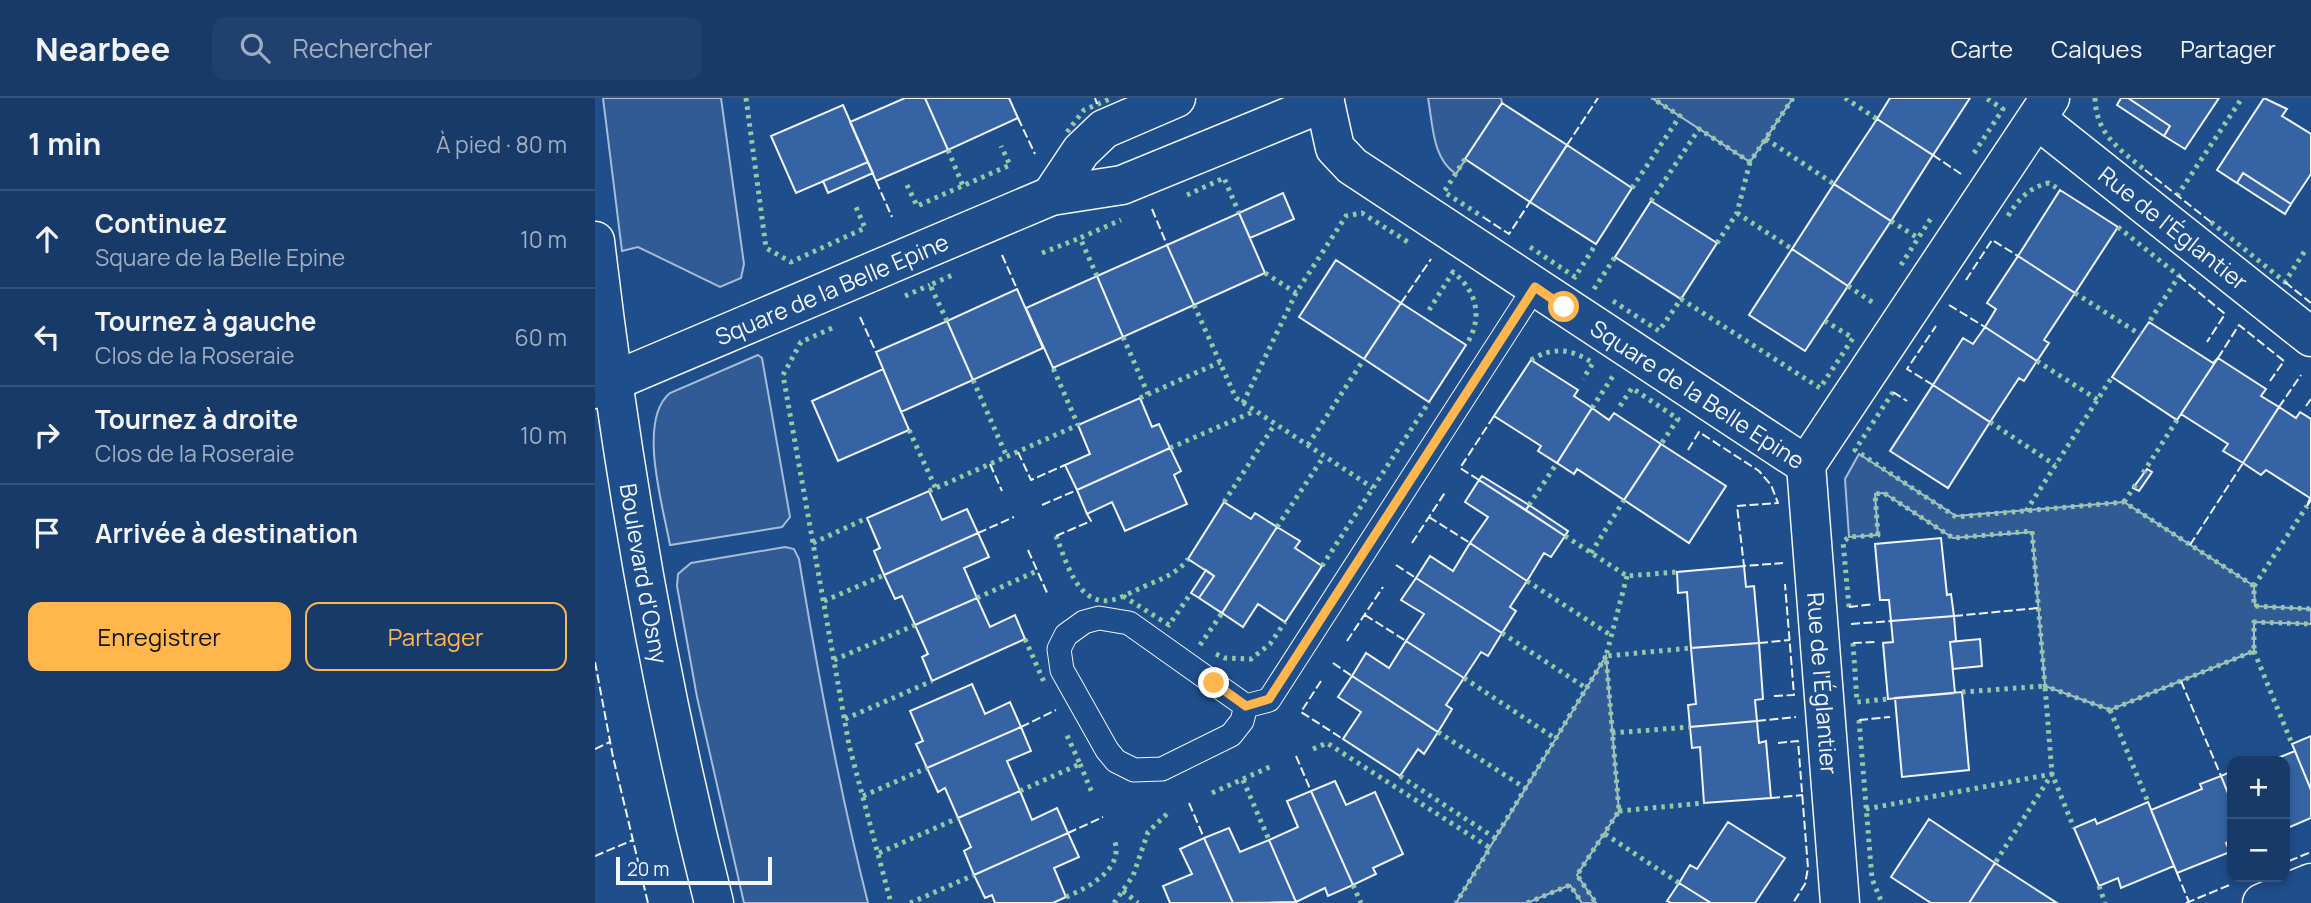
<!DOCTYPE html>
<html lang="fr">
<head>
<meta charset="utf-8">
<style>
  body { margin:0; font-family:Manrope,sans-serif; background:#20416f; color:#f1f3f6 }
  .controls { position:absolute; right:21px; bottom:21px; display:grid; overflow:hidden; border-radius:14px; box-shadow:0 4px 10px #0003 }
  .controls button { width:63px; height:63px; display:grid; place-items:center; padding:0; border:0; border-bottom:2px solid #36547d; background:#173a69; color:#f1f3f6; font:35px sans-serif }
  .scale { position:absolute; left:21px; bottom:18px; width:156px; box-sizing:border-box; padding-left:7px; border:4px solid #f2f6ff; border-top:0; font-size:19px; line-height:24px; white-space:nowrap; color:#f2f6ff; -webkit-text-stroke:5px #1f4e8c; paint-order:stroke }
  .stop { position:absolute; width:21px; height:21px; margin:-16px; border:5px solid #ffb74d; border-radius:50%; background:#fff }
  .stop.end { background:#ffb74d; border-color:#fff; box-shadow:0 2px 7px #0008 }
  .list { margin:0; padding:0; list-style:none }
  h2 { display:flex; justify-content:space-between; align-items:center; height:91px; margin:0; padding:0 28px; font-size:30px }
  h2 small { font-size:23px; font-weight:400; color:#9eadc0 }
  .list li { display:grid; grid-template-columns:46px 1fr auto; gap:21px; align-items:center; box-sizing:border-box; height:98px; padding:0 28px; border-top:2px solid #36547d }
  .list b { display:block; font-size:26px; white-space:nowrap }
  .list p { margin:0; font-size:23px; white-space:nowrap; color:#9eadc0 }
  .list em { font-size:23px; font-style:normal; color:#9eadc0 }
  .actions { display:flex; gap:14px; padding:21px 28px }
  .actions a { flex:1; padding:16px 0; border:2px solid #ffb74d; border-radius:14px; text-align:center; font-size:24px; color:#ffb74d }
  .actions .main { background:#ffb74d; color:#111 }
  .icon { flex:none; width:38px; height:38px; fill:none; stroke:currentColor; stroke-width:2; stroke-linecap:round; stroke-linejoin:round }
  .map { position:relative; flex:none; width:1716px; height:805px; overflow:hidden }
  header { display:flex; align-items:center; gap:42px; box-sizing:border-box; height:98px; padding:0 35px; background:#173a69; border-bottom:2px solid #36547d }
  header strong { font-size:33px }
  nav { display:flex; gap:38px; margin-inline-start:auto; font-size:24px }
  .search { width:490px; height:63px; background:#20416f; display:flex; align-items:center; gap:18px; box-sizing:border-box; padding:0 24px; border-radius:14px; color:#9eadc0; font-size:26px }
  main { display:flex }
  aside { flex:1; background:#173a69 }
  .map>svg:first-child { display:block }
  .green { fill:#305b95; stroke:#a8bbd7; stroke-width:2 }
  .building { fill:#3563a3; stroke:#f2f6ff; stroke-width:2 }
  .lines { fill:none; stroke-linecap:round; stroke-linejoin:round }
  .service-casing { stroke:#f2f6ff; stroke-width:25 }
  .minor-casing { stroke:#f2f6ff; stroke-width:41 }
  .secondary-casing { stroke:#f2f6ff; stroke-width:41 }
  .service { stroke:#1f4e8c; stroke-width:23 }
  .minor { stroke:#1f4e8c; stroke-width:38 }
  .secondary { stroke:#1f4e8c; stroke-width:38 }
  .hedge { stroke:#97c8a6; stroke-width:5; stroke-dasharray:3.5 5; stroke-linecap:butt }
  .fence { stroke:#f2f6ff; stroke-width:2; stroke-dasharray:9 3.5; stroke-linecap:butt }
  .route { stroke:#ffb74d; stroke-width:9 }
  .labels { text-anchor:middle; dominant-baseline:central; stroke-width:5; stroke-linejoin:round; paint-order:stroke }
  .street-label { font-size:23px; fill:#f2f6ff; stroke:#1f4e8c }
</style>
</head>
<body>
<header>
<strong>Nearbee</strong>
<div class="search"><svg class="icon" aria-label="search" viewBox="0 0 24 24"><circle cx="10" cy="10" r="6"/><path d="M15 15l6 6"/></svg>Rechercher</div>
<nav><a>Carte</a><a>Calques</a><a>Partager</a></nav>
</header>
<main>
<aside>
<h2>1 min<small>À pied · 80 m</small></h2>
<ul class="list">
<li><svg class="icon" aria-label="ahead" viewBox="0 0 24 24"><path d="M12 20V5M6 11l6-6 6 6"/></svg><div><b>Continuez</b><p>Square de la Belle Epine</p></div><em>10 m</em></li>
<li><svg class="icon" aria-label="left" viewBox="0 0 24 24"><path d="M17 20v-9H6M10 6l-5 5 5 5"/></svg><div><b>Tournez à gauche</b><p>Clos de la Roseraie</p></div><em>60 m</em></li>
<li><svg class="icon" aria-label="right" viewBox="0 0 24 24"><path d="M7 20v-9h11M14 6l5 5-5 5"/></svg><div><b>Tournez à droite</b><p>Clos de la Roseraie</p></div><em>10 m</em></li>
<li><svg class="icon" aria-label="arrive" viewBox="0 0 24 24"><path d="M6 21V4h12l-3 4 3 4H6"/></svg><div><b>Arrivée à destination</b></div></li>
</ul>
<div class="actions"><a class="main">Enregistrer</a><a>Partager</a></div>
</aside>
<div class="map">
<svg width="1716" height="805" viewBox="0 0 1716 805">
  <rect width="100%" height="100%" fill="#1f4e8c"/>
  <!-- green -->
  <path class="green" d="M 8,0 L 126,0 L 149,166 L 146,180 L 125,189 L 43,149 L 27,153 Z
    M 833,0 L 906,0 L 907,5 L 861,76 C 837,60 838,27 833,0 Z
    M 1057,0 L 1198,0 L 1155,64 Z
    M 163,257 L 167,260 L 195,419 L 187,429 L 75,447 C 68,408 42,322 75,295 Z
    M 1264,356 L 1361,418 L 1529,404 L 1659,488 L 1660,508 L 1716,511 L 1716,526 L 1659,524 L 1659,553 L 1515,612 L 1450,588 L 1437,434 L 1358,440 L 1289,395 L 1280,396 L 1283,437 L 1254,439 L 1250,381 Z
    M 190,449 L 199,451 L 204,461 C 223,577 244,691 273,805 L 149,805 L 102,599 L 82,488 L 83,476 L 96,465 Z
    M 1011,558 L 1024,713 L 982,777 L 1001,805 L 987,805 L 975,787 L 932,805 L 861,805 Z"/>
  <!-- building -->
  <path class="building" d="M 310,0 L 330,0 L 353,52 L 281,83 L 255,24 Z
    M 330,0 L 414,0 L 423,20 L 353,52 Z
    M 1295,0 L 1375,0 L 1338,57 L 1282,21 Z
    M 1526,0 L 1533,0 L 1575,28 L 1569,38 L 1522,7 Z
    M 1533,0 L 1624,0 L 1590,51 L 1569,38 L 1575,28 Z
    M 1669,0 L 1692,11 L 1687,18 L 1716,36 L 1716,76 L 1696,106 L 1648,75 L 1642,85 L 1622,72 Z
    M 907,5 L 972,47 L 935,104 L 870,61 Z
    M 248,7 L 273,64 L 201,95 L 176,38 Z
    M 1282,21 L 1338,57 L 1296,123 L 1239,86 Z
    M 972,47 L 1037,90 L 1001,146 L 935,104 Z
    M 273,64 L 278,75 L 233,95 L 228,83 Z
    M 1648,75 L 1696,106 L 1690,116 L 1642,85 Z
    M 1239,86 L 1296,123 L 1253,188 L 1197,151 Z
    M 1465,92 L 1523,129 L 1480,195 L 1423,158 Z
    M 688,95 L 699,121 L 655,140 L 644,115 Z
    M 1056,103 L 1122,145 L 1086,201 L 1020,159 Z
    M 644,115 L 670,175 L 599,207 L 572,147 Z
    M 572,147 L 599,207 L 528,239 L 502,178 Z
    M 1197,151 L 1253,188 L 1210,253 L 1154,217 Z
    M 1423,158 L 1480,195 L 1449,242 L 1454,245 L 1442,263 L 1390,229 L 1401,211 L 1392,205 Z
    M 741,162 L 806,205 L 769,261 L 704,219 Z
    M 502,178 L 528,239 L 458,270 L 431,210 Z
    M 422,191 L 448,250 L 378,282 L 352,223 Z
    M 806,205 L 871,247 L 834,304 L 769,261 Z
    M 352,223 L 378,282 L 306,314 L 281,254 Z
    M 1554,224 L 1618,265 L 1623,260 L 1582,322 L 1517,279 Z
    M 1390,229 L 1442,263 L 1429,283 L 1424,280 L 1395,324 L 1338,287 L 1368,240 L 1378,246 Z
    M 1623,260 L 1671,291 L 1666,298 L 1684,309 L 1648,365 L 1628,353 L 1633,346 L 1586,316 Z
    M 936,262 L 983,292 L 979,298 L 997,310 L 962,365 L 943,353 L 946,348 L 899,318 Z
    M 288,271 L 314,332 L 243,363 L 217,303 Z
    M 1338,287 L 1395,324 L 1353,390 L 1295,353 Z
    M 545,300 L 557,329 L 564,326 L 575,350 L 482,392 L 470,367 L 495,356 L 483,327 Z
    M 1684,309 L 1701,320 L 1705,314 L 1716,321 L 1716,402 L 1712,408 L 1715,400 L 1671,372 L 1666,377 L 1648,365 Z
    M 997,310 L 1014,322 L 1019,315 L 1066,346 L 1029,402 L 982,371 L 979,376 L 962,365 Z
    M 1066,346 L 1131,388 L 1094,445 L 1029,402 Z
    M 575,350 L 586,373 L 579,377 L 592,406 L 530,433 L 517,404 L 492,416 L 482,392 Z
    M 1552,371 L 1557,374 L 1544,393 L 1538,390 Z
    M 887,378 L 934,407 L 931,412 L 884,382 Z
    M 884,382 L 970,438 L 956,459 L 949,455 L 932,483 L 875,445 L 893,419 L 870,404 Z
    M 334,393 L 347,422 L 372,411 L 383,435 L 289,477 L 279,453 L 285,450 L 272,420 Z
    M 629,404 L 656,421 L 660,415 L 682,429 L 627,515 L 604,500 L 619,478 L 593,461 Z
    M 934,407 L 973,433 L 970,438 L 931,412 Z
    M 682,429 L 705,443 L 700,450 L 727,468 L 690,524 L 663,506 L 648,529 L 627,515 Z
    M 383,435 L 394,459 L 369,470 L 382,500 L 320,527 L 307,498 L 300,501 L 289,477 Z
    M 1346,440 L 1352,497 L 1356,496 L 1359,518 L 1296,523 L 1294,502 L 1285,502 L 1280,446 Z
    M 875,445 L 932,483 L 915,509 L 921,513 L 907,535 L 821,480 L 835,458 L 858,473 Z
    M 1149,468 L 1151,489 L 1159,488 L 1164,545 L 1096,550 L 1092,494 L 1083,495 L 1082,474 Z
    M 611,472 L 619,478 L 604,500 L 596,495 Z
    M 821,480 L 907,535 L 893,558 L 886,554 L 869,580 L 811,543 L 829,516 L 806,502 Z
    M 382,500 L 395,529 L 420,517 L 430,541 L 337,583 L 327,559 L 333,556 L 320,527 Z
    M 1359,518 L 1361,543 L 1355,544 L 1360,595 L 1293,601 L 1288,545 L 1298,544 L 1296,523 Z
    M 1385,541 L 1387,568 L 1358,571 L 1355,544 Z
    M 811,543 L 869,580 L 851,607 L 857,611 L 843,634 L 757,578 L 771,555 L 794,570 Z
    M 1164,545 L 1168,601 L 1160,602 L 1162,623 L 1095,629 L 1093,607 L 1101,606 L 1096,550 Z
    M 757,578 L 843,634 L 829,656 L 823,651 L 805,678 L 748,641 L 766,614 L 743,599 Z
    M 377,586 L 390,616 L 415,604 L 426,629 L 332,670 L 321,646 L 328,643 L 315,613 Z
    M 1367,594 L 1374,672 L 1307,679 L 1300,600 Z
    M 1162,623 L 1164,645 L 1171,643 L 1176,700 L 1109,705 L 1105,649 L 1097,650 L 1095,629 Z
    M 426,629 L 436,653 L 412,663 L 425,693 L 363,720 L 350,690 L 343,694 L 332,670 Z
    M 1716,638 L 1716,692 L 1697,646 Z
    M 1700,653 L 1716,692 L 1716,720 L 1690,731 L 1690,663 L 1675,663 Z
    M 1637,673 L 1637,705 L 1626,678 Z
    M 1626,678 L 1637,705 L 1637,742 L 1631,745 L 1635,754 L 1582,775 L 1556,712 L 1607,691 L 1605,686 Z
    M 740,683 L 751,707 L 780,694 L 808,756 L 778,770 L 781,776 L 758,787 L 716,693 Z
    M 425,693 L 437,722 L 462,710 L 473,735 L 379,777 L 369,753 L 376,749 L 363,720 Z
    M 716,693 L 758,787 L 733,798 L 730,790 L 701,804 L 674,742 L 703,729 L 692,703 Z
    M 1553,704 L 1579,768 L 1526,790 L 1523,780 L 1504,788 L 1479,730 L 1500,721 L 1502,726 Z
    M 1334,721 L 1400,765 L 1374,805 L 1336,805 L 1296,779 Z
    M 1133,724 L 1190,760 L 1160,805 L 1116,805 L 1084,785 L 1095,767 L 1102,771 Z
    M 634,730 L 645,754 L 674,742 L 701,804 L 638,805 L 609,740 Z
    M 473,735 L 484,759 L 459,770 L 471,799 L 458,805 L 400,805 L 397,797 L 390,800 L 379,777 Z
    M 609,740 L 638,805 L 575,805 L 568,788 L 597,776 L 585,751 Z
    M 1400,765 L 1462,805 L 1374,805 Z
    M 1084,785 L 1116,805 L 1076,805 L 1072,803 Z"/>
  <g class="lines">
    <defs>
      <path id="service" d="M 651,608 L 534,525 L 504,520 L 489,524 L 471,537 L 464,551 L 467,572 L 512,652 L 521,663 L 539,672 L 567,671 L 636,637 L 647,623 L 651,608 L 674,602 L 940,189"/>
      <g id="minor">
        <path d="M 581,0 L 509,31 L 486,53 L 456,98 L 527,87 L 730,4"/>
        <path id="s1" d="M 729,0 L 740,50 L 757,68 L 1211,367 L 1455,0"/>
        <path id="s2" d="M 1443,22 L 1716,239"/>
        <path id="s3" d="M 0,291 L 456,98"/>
        <path id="s4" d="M 1211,367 L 1245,805"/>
        <path d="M 1667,805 L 1716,785"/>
      </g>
      <g id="secondary">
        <path id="s5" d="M 0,143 C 26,365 64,587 119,805"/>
      </g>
    </defs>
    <!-- service casing -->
    <use href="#service" class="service-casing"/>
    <!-- minor casing -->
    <use href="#minor" class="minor-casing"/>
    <!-- secondary casing -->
    <use href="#secondary" class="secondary-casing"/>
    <!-- service -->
    <use href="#service" class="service"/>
    <!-- minor -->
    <use href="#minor" class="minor"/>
    <!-- secondary -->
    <use href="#secondary" class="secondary"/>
    <!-- hedge -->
    <path class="hedge" d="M 151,0 L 171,150 L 196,164 L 270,130 L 261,109
      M 1250,0 L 1282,21
      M 1500,0 C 1501,36 1524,51 1550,72
      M 472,34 L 489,12 L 517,0
      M 1171,41 L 1239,86
      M 353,52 L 368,88
      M 1379,55 L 1408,11 L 1391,0
      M 870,61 L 849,94 L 888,119
      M 312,87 L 322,108 L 415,67 L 406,48
      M 1037,90 L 1085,18 L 1057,0
      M 592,97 L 629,80 L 644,115
      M 1582,98 L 1647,0
      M 1056,103 L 1104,31 L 1155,64 L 1198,0
      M 1142,115 L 1197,151
      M 1413,118 C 1423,102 1434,89 1454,85 L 1465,92
      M 1296,123 L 1323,140
      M 1616,124 L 1690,184 L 1711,151
      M 1523,129 L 1584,178 L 1554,224
      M 1122,145 L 1142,115 L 1155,64
      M 935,149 L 980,179 L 1001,146
      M 447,155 L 485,140
      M 1306,167 L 1338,117
      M 670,175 L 701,195
      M 502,178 L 485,140 L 526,122
      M 1253,188 L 1280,206
      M 999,191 L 1020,159
      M 1480,195 L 1546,237
      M 310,198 L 335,187
      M 1018,203 L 1064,233 L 1086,201 L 1225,290 L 1258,240 L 1230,223
      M 599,207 L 641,300 L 778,390
      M 834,212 L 858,174 C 883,194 888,221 871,247
      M 352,223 L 335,187 L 360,176
      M 237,230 L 206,244 L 188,277 L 254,647 L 296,805
      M 528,239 L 553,296
      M 936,262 C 958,248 977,251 998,265 L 988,281
      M 1442,263 L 1503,302
      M 378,282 L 412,359
      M 1298,294 L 1260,352 L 1361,419 L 1529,404 L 1659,488 L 1659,508 L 1716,511
      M 545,300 L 625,264
      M 648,305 L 701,195 L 751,118 L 767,115 L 816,146
      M 1025,308 L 1037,290 L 1083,321 L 1066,346
      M 997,310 L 1018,278
      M 1395,324 L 1460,367
      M 314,332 L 341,391
      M 713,347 L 769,261
      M 575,350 L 660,313
      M 1548,375 L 1582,322
      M 334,393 L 483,327 L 458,270
      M 629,404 L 680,326
      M 1529,404 L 1541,386
      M 934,407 L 962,365
      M 1431,413 L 1517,279
      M 682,429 L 729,358
      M 461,438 C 471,462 482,509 517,502 C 527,500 538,493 548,489 C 565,481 581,477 593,461
      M 970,438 L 1032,478 L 1082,474
      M 218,445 L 272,420
      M 996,455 L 1029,402
      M 727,468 L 834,304
      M 1032,478 L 1011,558 L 1096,550
      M 932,483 L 1017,538
      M 1659,488 L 1712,408
      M 528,498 L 574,527 L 596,495
      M 382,500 L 442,473
      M 229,503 L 289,477
      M 1254,509 L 1248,444 L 1254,439 L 1283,437 L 1280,396 L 1289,395 L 1358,440 L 1437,433 L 1450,588 L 1515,612 L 1659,553 L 1659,524 L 1716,526
      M 907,535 L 991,590
      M 430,541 L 449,584
      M 1258,545 L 1262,604 L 1293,601
      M 605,547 L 627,515
      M 1659,553 L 1697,646
      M 621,556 L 630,560 L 656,561 L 675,546 L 690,524
      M 239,562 L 320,527
      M 869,580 L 961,641
      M 1367,594 L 1450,588 L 1457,676 L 1400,765
      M 1515,612 L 1553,704
      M 250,621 L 337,583
      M 1264,622 L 1277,781 L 1287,805
      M 843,634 L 930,690
      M 1017,635 L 1095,629
      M 718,651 L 732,645 L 895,750 L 861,805
      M 485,666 L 498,697
      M 805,678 L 900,740 L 1011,558 L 1024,713 L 982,777 L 1001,805
      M 648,682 L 674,742
      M 425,693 L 485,666 L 470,633
      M 617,695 L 677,668
      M 268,698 L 332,670
      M 1271,711 L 1457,676 L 1479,730
      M 1024,713 L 1109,705
      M 1010,736 L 1084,785
      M 284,755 L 363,720
      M 758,787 L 766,805
      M 1504,788 L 1510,805
      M 528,793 L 543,805
      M 471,799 C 492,790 528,772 520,744
      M 315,805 L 379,777
      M 519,805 L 538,778 L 553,734 L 575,713
      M 932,805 L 975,787 L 987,805"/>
    <!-- fence -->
    <path class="fence" d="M 500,0 L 502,6
      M 423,20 L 440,56
      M 972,47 L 1003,0
      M 1338,57 L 1366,76
      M 1550,72 L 1616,124
      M 281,83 L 297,119
      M 557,111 L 572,147
      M 888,119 L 914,136 L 935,104
      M 407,157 L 422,191
      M 1584,178 L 1630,216 L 1612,244
      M 1371,182 L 1397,142 L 1423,158
      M 1690,184 L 1716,205
      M 806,205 L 836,161
      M 1354,207 L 1390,229
      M 265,219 L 281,254
      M 1623,260 L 1644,227 L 1689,263 L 1675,283
      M 1338,287 L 1312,271 L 1341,228
      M 1298,294 L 1312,303
      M 1711,308 L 1716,301
      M 1684,309 L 1706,277
      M 1093,352 L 1104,334 L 1164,373 L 1176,387 L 1183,405 L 1142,408 L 1149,468 L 1188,465
      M 423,354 L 436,382 L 470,367
      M 395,366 L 407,393
      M 884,382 L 865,370 L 899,318
      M 447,407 L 482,392
      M 834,419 L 875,445
      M 383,435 L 419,419
      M 461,438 L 496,423 L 492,416
      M 817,445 L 851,393
      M 1595,447 L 1648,365
      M 433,452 L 453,497
      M 801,467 L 821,480
      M 1254,509 L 1279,506
      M 770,517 L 811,543
      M 1359,518 L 1443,510
      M 1256,526 L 1296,523
      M 752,543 L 788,489
      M 1164,545 L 1195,542
      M 1258,545 L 1282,544
      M 0,564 L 18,659 L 53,805
      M 738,565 L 757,578
      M 726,583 L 706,614 L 748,641
      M 1586,583 L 1626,678
      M 1179,598 L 1199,597 L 1190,486
      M 1264,622 L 1295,619
      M 1162,623 L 1201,619
      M 426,629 L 461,612
      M 1183,645 L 1203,643 L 1213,770 L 1210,786 L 1198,805
      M 0,651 L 15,644
      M 701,658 L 716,693
      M 1176,700 L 1208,697
      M 594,705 L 609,740
      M 473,735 L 508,719
      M 0,758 L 38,742
      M 1694,763 L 1716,754
      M 1582,775 L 1594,804
      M 1591,805 L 1637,786"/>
  </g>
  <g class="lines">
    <!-- route -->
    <path class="route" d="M 619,585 L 651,608 L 674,601 L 940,189 L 969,209"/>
  </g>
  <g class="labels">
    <!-- street labels -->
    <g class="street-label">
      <text stroke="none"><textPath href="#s2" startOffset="173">Rue de l'Églantier</textPath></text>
      <text stroke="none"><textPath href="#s3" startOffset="257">Square de la Belle Epine</textPath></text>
      <text stroke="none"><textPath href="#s1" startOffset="490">Square de la Belle Epine</textPath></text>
      <text stroke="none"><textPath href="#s5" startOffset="336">Boulevard d'Osny</textPath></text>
      <text stroke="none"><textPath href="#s4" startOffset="219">Rue de l'Églantier</textPath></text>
    </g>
  </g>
</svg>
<div class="controls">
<button>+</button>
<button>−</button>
</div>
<div class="scale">20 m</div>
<div class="stop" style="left:969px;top:209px"></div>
<div class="stop end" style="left:619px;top:585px"></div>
</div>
</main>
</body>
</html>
